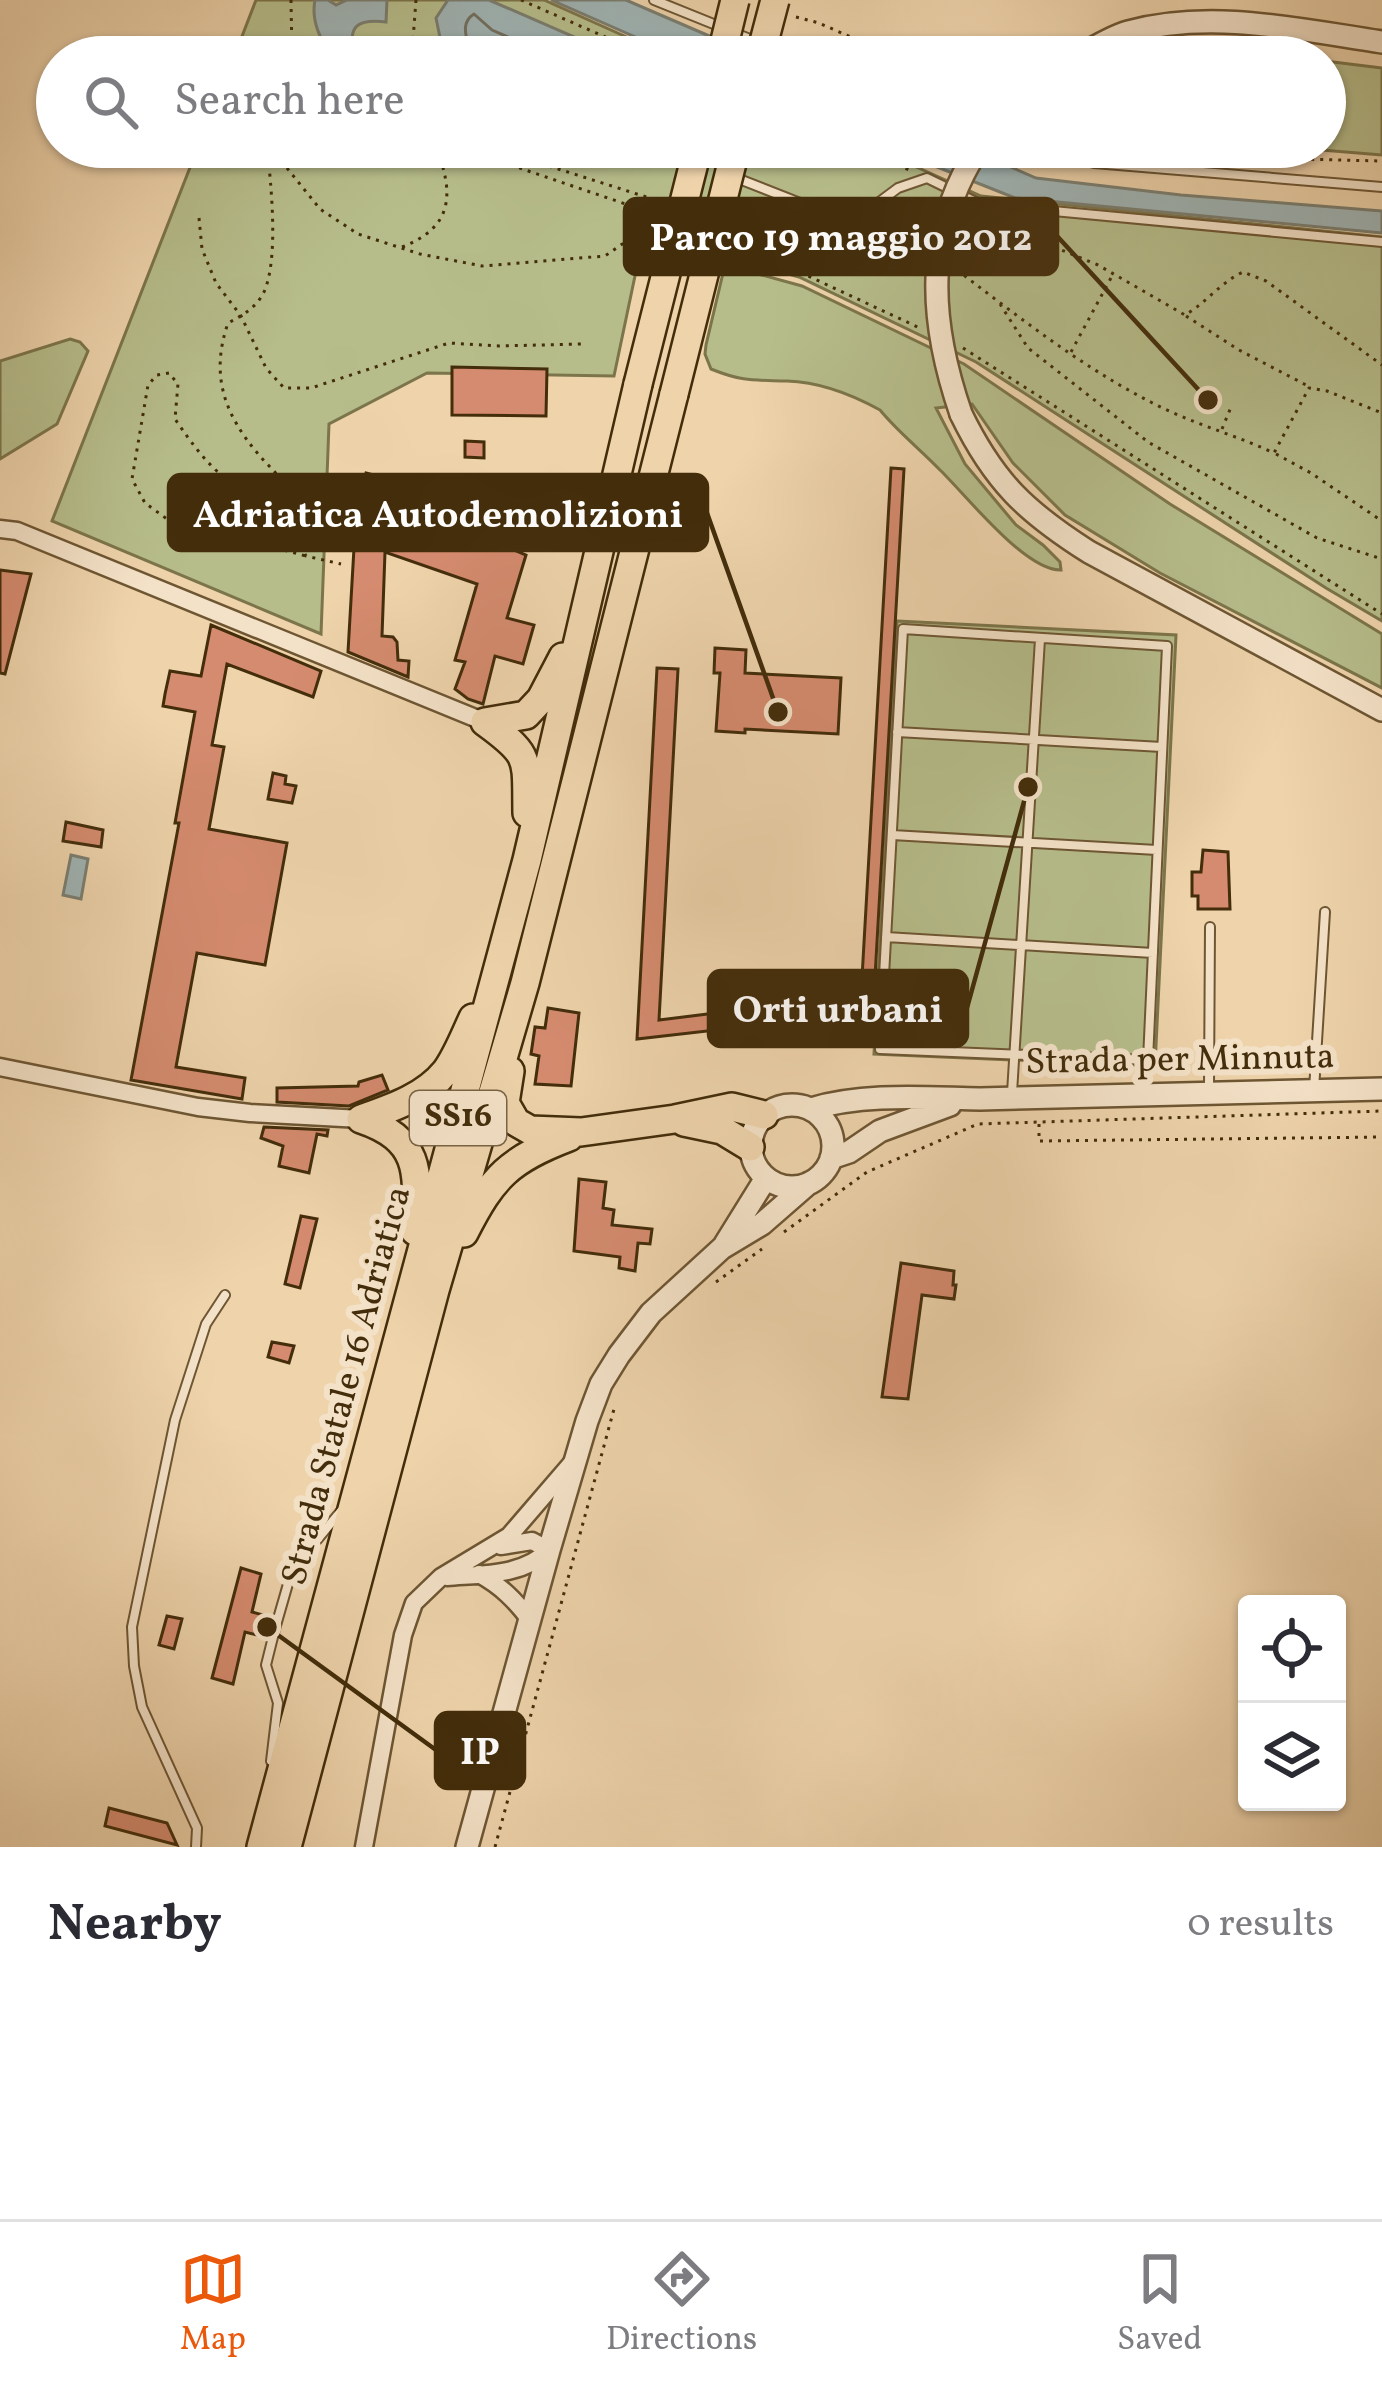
<!DOCTYPE html>
<html lang="en">
<head>
<meta charset="utf-8">
<style>
  body { margin:0; font-family:Vollkorn,serif; background:#f2f2f3; color:#2b2b33 }
  .controls { position:absolute; right:36px; bottom:36px; display:grid; overflow:hidden; border-radius:12px; box-shadow:0 3px 9px #0004 }
  .controls button { width:108px; height:108px; display:grid; place-items:center; padding:0; border:0; border-bottom:3px solid #e1e1e2; background:#fff; color:#2b2b33; font:60px sans-serif }
  .list { margin:0; padding:0; list-style:none }
  h2 { display:flex; justify-content:space-between; align-items:center; height:156px; margin:0; padding:0 48px; font-size:51px }
  h2 small { font-size:39px; font-weight:400; color:#7c7c81 }
  .icon { flex:none; width:66px; height:66px; fill:none; stroke:currentColor; stroke-width:2; stroke-linecap:round; stroke-linejoin:round }
  .map { position:relative; flex:none; width:1382px; height:1847px; overflow:hidden }
  .search { position:absolute; background:#fff; box-shadow:0 3px 9px #0004; left:36px; right:36px; top:36px; height:132px; display:flex; align-items:center; gap:30px; box-sizing:border-box; padding:0 42px; border-radius:66px; color:#7c7c81; font-size:45px }
  .sheet { height:372px; background:#fff }
  nav { display:flex; justify-content:space-around; align-items:center; box-sizing:border-box; height:168px; border-top:3px solid #e1e1e2; background:#fff; font-size:33px; color:#7c7c81 }
  nav a { display:grid; justify-items:center; gap:6px }
  nav .on { color:#ea580c }
  .map>svg:first-child { display:block }
  .green { fill:#b6bd8b; stroke:#7c754b; stroke-width:3 }
  .water { fill:#9fb4b5; stroke:#7a7e71; stroke-width:3 }
  .lines { fill:none; stroke-linecap:round; stroke-linejoin:round }
  .shore { stroke:#717060; stroke-width:3 }
  .building { fill:#d58b6f; stroke:#432d0b; stroke-width:3 }
  .service-casing { stroke:#6e5633; stroke-width:12 }
  .minor-casing { stroke:#6e5633; stroke-width:21 }
  .tertiary-casing { stroke:#6e5633; stroke-width:26 }
  .trunk-casing { stroke:#432d0b; stroke-width:32 }
  .path { stroke:#432d0b; stroke-width:3; stroke-dasharray:3 6; stroke-linecap:butt }
  .service { stroke:#f4e2c8; stroke-width:8 }
  .minor { stroke:#f4e2c8; stroke-width:16 }
  .tertiary { stroke:#f4e2c8; stroke-width:21 }
  .trunk { stroke:#eed3ab; stroke-width:27 }
  .tertiary-bridge-casing { stroke:#6e5633; stroke-width:26; stroke-linecap:butt }
  .trunk-bridge-casing { stroke:#432d0b; stroke-width:32; stroke-linecap:butt }
  .tertiary-bridge { stroke:#f4e2c8; stroke-width:21 }
  .trunk-bridge { stroke:#eed3ab; stroke-width:27 }
  .labels { text-anchor:middle; dominant-baseline:central; stroke-width:12; stroke-linejoin:round; paint-order:stroke }
  .shield { fill:#f4e2c8; stroke:#786344; stroke-width:3 }
  .shield-label { font-size:33px; font-weight:bold; fill:#432d0b }
  .street-label { font-size:36px; fill:#432d0b; stroke:#f4e2c8 }
  .leader { fill:none; stroke:#432d0b; stroke-width:4.5 }
  .callout-dot { fill:#432d0b; stroke:#f4e2c8; stroke-width:4.5 }
  .callout { fill:#432d0b; stroke:#432d0b; stroke-width:4.5 }
  .callout-label { font-size:39px; text-anchor:middle; font-weight:bold; fill:#fff }
</style>
</head>
<body>
<div class="map">
<svg width="1382" height="1847" viewBox="0 0 1382 1847">
  <rect width="100%" height="100%" fill="#eed3ab"/>
  <filter id="stains"><feTurbulence type="fractalNoise" baseFrequency=".00167" numOctaves="4"/><feColorMatrix values="0 0 0 0 .2 0 0 0 0 .09 0 0 0 0 .02 0 0 0 .5 -.17"/></filter>
  <radialGradient id="worn" r=".72"><stop offset=".6" stop-color="#630" stop-opacity="0"/><stop offset="1" stop-color="#630" stop-opacity=".3"/></radialGradient>
  <!-- green -->
  <path class="green" d="M 256,0 L 544,0 L 671,57 L 234,57 Z
    M 1325,61 L 1382,68 L 1382,155 L 1285,147 L 1325,147 Z
    M 198,147 L 872,147 L 981,196 L 1382,237 L 1382,621 L 1326,588 L 976,362 L 799,277 L 644,233 L 614,376 L 427,373 L 329,424 L 321,634 L 52,521 Z
    M 729,266 L 802,286 L 964,364 L 1170,504 L 1382,634 L 1382,688 L 1160,573 L 1065,515 L 1013,463 L 972,404 L 936,408 L 965,464 L 1016,525 L 1043,545 L 1060,562 L 1061,570 C 1025,571 966,495 940,470 C 920,449 898,432 880,410 C 851,394 821,382 787,381 C 754,380 743,382 711,369 L 705,354 L 706,345 L 724,269 Z
    M 70,339 L 80,342 L 88,351 L 57,424 L 0,459 L 0,361 Z
    M 897,621 L 1176,635 L 1155,1066 L 874,1054 Z"/>
  <!-- water -->
  <path class="water" d="M 315,0 L 328,0 L 336,5 L 347,0 L 387,0 L 386,22 C 359,19 346,25 355,54 L 361,57 L 336,57 C 320,44 311,20 315,0 Z
    M 448,0 L 489,0 L 579,39 L 610,57 L 444,57 L 436,18 Z
    M 551,0 L 626,0 L 758,57 L 681,57 Z
    M 566,147 L 642,147 L 639,160 L 633,165 Z
    M 887,147 L 965,147 L 1036,178 L 1181,195 L 1382,211 L 1382,233 L 1015,198 Z
    M 71,855 L 88,859 L 81,899 L 63,895 Z"/>
  <g class="lines">
    <!-- shore -->
    <path class="shore" d="M 470,57 C 469,41 458,24 474,14 L 492,30 L 553,57"/>
  </g>
  <!-- building -->
  <path class="building" d="M 452,367 L 547,369 L 546,416 L 452,415 Z
    M 465,441 L 484,442 L 484,458 L 465,457 Z
    M 891,468 L 904,469 L 873,1012 L 860,1013 Z
    M 366,473 L 385,478 L 382,488 L 520,533 L 514,550 L 526,555 L 507,618 L 534,625 L 523,664 L 495,656 L 483,704 L 468,699 L 455,689 L 465,662 L 455,660 L 477,584 L 385,552 L 382,636 L 393,637 L 397,642 L 398,660 L 409,661 L 408,677 L 348,652 L 357,496 L 359,497 Z
    M 0,570 L 31,574 L 5,674 L 0,673 Z
    M 211,625 L 321,671 L 313,697 L 227,664 L 212,745 L 224,747 L 209,829 L 287,843 L 265,965 L 197,953 L 176,1067 L 245,1078 L 242,1099 L 131,1080 L 179,823 L 175,823 L 195,712 L 163,706 L 165,694 L 170,671 L 201,676 Z
    M 715,648 L 746,650 L 745,673 L 841,678 L 838,734 L 745,729 L 745,733 L 716,731 L 720,673 L 714,673 Z
    M 657,668 L 678,669 L 659,1020 L 724,1012 L 725,1029 L 637,1039 Z
    M 273,773 L 286,776 L 285,784 L 296,786 L 292,803 L 268,799 Z
    M 66,822 L 103,830 L 101,847 L 63,841 Z
    M 1203,850 L 1228,852 L 1230,909 L 1198,909 L 1198,896 L 1192,896 L 1192,872 L 1201,872 Z
    M 548,1008 L 579,1013 L 571,1086 L 535,1084 L 539,1056 L 531,1054 L 535,1027 L 545,1028 Z
    M 382,1075 L 388,1090 L 349,1106 L 277,1102 L 277,1088 L 358,1086 L 359,1082 Z
    M 264,1127 L 328,1130 L 327,1136 L 317,1134 L 309,1173 L 279,1166 L 283,1146 L 261,1138 Z
    M 579,1179 L 606,1182 L 603,1208 L 614,1210 L 612,1225 L 652,1229 L 650,1244 L 638,1243 L 635,1271 L 619,1268 L 620,1257 L 574,1251 Z
    M 301,1216 L 317,1219 L 300,1288 L 285,1284 Z
    M 901,1263 L 954,1271 L 953,1285 L 956,1285 L 954,1299 L 922,1295 L 908,1399 L 882,1397 Z
    M 272,1342 L 294,1346 L 289,1363 L 268,1357 Z
    M 241,1568 L 261,1574 L 252,1612 L 270,1617 L 265,1637 L 245,1632 L 233,1684 L 212,1678 Z
    M 167,1616 L 182,1619 L 174,1649 L 159,1645 Z
    M 109,1808 L 167,1823 L 177,1845 L 105,1826 Z"/>
  <g class="lines">
    <defs>
      <path id="service" d="M 654,0 L 721,27
        M 735,33 L 795,57
        M 1039,147 L 1049,152 L 1094,163 L 1382,187
        M 734,177 L 851,223 L 898,188 L 927,178 L 980,204 L 1382,242
        M 903,629 L 1167,646 L 1148,1060 L 880,1049 Z
        M 897,732 L 1162,747
        M 892,835 L 1157,850
        M 886,937 L 1153,953
        M 1209,1087 L 1210,927
        M 1314,1090 L 1325,912
        M 1012,1093 L 1040,639
        M 271,1761 L 278,1703 L 266,1665 L 275,1629 L 292,1570 L 341,1511
        M 196,1847 L 197,1828 L 142,1707 L 134,1666 L 132,1627 L 175,1420 L 206,1324 L 225,1295"/>
      <path id="minor" d="M 0,529 L 17,531 L 485,722
        M 0,1067 L 198,1107 L 250,1113 L 361,1119
        M 479,1574 C 501,1586 515,1600 530,1620
        M 447,1577 C 483,1574 523,1576 549,1550 L 532,1541 L 501,1546
        M 364,1847 L 403,1635 L 414,1603 L 441,1577 L 509,1536 L 571,1464"/>
      <path id="tertiary" d="M 1078,57 C 1093,48 1111,37 1128,32 C 1211,9 1300,30 1382,42
        M 961,414 C 994,482 1026,512 1089,552 L 1382,710
        M751 1146a41 41 0 1 1 82 0a41 41 0 1 1-82 0Z
        M 811,1109 C 864,1093 924,1098 980,1099 L 1382,1089
        M 831,1158 L 849,1152 L 880,1131 L 950,1105
        M 725,1244 L 766,1178
        M 467,1847 L 549,1550 L 587,1421 L 601,1384 L 619,1355 L 651,1313 L 722,1248 L 762,1224 L 809,1183"/>
      <path id="trunk" d="M 485,722 L 526,715 L 541,699 L 563,657
        M 485,722 C 532,756 526,758 527,813
        M 510,1071 L 505,1103 L 516,1122 L 530,1130 L 581,1132 L 675,1119 L 732,1107 L 764,1115
        M 361,1119 C 392,1108 425,1097 446,1071 C 457,1056 465,1035 473,1018
        M 361,1119 C 423,1140 418,1174 415,1231
        M 684,1122 L 722,1130 L 750,1147
        M 464,1233 C 493,1176 509,1160 569,1137
        M 261,1847 L 527,860 L 638,384
        M 287,1847 L 435,1290 L 525,983 L 674,394"/>
    </defs>
    <!-- service casing -->
    <use href="#service" class="service-casing"/>
    <!-- minor casing -->
    <use href="#minor" class="minor-casing"/>
    <!-- tertiary casing -->
    <use href="#tertiary" class="tertiary-casing"/>
    <!-- trunk casing -->
    <use href="#trunk" class="trunk-casing"/>
    <!-- path -->
    <path class="path" d="M 291,0 L 292,57
      M 416,0 L 413,40 L 419,57
      M 521,0 L 651,57
      M 796,17 L 819,23 L 896,57
      M 267,147 C 271,184 279,258 264,292 C 256,308 243,315 228,323 C 210,375 224,414 259,455 C 267,465 278,473 283,484 C 293,502 287,514 292,531 C 294,539 302,548 306,556 L 341,564
      M 270,147 L 320,209 L 358,234 L 420,254 L 482,266 L 605,256 L 654,222
      M 481,147 L 490,158 L 658,215
      M 489,147 L 659,201
      M 856,147 L 909,170
      M 1177,147 L 1256,158 L 1382,161
      M 199,218 L 202,249 L 216,283 L 241,316 L 266,368 L 284,388 L 311,388 L 449,343 L 499,346 L 582,344
      M 737,223 L 848,247 L 874,242 L 921,253
      M 967,226 L 1020,233 L 1098,265 L 1185,315 C 1206,303 1221,282 1243,272 L 1266,281 L 1382,365
      M 876,241 L 890,231 L 922,225
      M 735,242 L 922,329
      M 402,247 C 454,227 454,193 436,147
      M 957,270 C 1024,321 1092,375 1169,411 C 1204,427 1240,437 1274,453 L 1309,388 L 1327,391 L 1382,413
      M 1000,304 L 1028,348 L 1148,442 L 1317,538 L 1382,559
      M 1186,316 L 1239,350 L 1308,386
      M 963,348 L 1382,614
      M 1071,352 L 1112,276
      M 1222,429 L 1231,407
      M 1276,454 L 1311,473 L 1382,521
      M 282,480 C 276,483 270,487 264,489 C 228,498 193,445 175,419 L 178,384 L 169,373 L 157,375 L 148,385 L 132,479 L 145,503 L 167,519 L 306,556
      M 1039,1124 L 1039,1141 L 1382,1137
      M 784,1232 L 867,1172 L 978,1124 L 1382,1111
      M 716,1282 L 762,1249
      M 495,1847 L 614,1409"/>
    <!-- service -->
    <use href="#service" class="service"/>
    <!-- minor -->
    <use href="#minor" class="minor"/>
    <!-- tertiary -->
    <use href="#tertiary" class="tertiary"/>
    <!-- trunk -->
    <use href="#trunk" class="trunk"/>
    <defs>
      <path id="tertiary-bridge" d="M 961,414 C 929,321 923,234 979,147"/>
      <path id="trunk-bridge" d="M 721,57 L 735,0
        M 760,57 L 775,0
        M 638,384 L 698,147
        M 674,394 L 736,147"/>
    </defs>
    <!-- tertiary-bridge casing -->
    <use href="#tertiary-bridge" class="tertiary-bridge-casing"/>
    <!-- trunk-bridge casing -->
    <use href="#trunk-bridge" class="trunk-bridge-casing"/>
    <!-- tertiary-bridge -->
    <use href="#tertiary-bridge" class="tertiary-bridge"/>
    <!-- trunk-bridge -->
    <use href="#trunk-bridge" class="trunk-bridge"/>
  </g>
  <g class="labels">
    <!-- shield labels -->
    <rect class="shield" x="410" y="1091" width="96" height="54" rx="9"/>
    <g class="shield-label">
      <text x="458" y="1118">SS16</text>
    </g>
    <!-- street labels -->
    <g class="street-label">
      <text transform="translate(1180 1061) rotate(-1)">Strada per Minnuta</text>
      <text transform="translate(348 1386) rotate(-75)">Strada Statale 16 Adriatica</text>
    </g>
  </g>
  <!-- callouts -->
  <path class="leader" d="M1208 400L1057 236M778 712L707 513M1028 787L967 1008M267 1627L436 1750"/>
  <g class="callout-dot">
    <circle cx="1208" cy="400" r="12"/>
    <circle cx="778" cy="712" r="12"/>
    <circle cx="1028" cy="787" r="12"/>
    <circle cx="267" cy="1627" r="12"/>
  </g>
  <g class="callout">
    <rect x="625" y="199" width="432" height="75" rx="12"/>
    <rect x="169" y="475" width="538" height="75" rx="12"/>
    <rect x="709" y="971" width="258" height="75" rx="12"/>
    <rect x="436" y="1713" width="88" height="75" rx="12"/>
  </g>
  <g class="callout-label">
    <text x="841" y="250">Parco 19 maggio 2012</text>
    <text x="438" y="527">Adriatica Autodemolizioni</text>
    <text x="838" y="1022">Orti urbani</text>
    <text x="480" y="1764">IP</text>
  </g>
  <rect width="100%" height="100%" filter="url(#stains)"/>
  <rect width="100%" height="100%" fill="url(#worn)"/>
</svg>
<div class="controls">
<button><svg class="icon" aria-label="locate" viewBox="0 0 24 24"><circle cx="12" cy="12" r="6"/><path d="M12 2v4M12 18v4M2 12h4M18 12h4"/></svg></button>
<button><svg class="icon" aria-label="layers" viewBox="0 0 24 24"><path d="M12 4l9 5-9 5-9-5zM3 14l9 5 9-5"/></svg></button>
</div>
<div class="search"><svg class="icon" aria-label="search" viewBox="0 0 24 24"><circle cx="10" cy="10" r="6"/><path d="M15 15l6 6"/></svg>Search here</div>
</div>
<section class="sheet">
<h2>Nearby<small>0 results</small></h2>
<ul class="list">
</ul>
</section>
<nav>
<a class="on"><svg class="icon" aria-label="map" viewBox="0 0 24 24"><path d="M3 6l6-2 6 2 6-2v14l-6 2-6-2-6 2zM9 4v14M15 6v14"/></svg>Map</a>
<a><svg class="icon" aria-label="directions" viewBox="0 0 24 24"><path d="M12 3l9 9-9 9-9-9zM9 14v-3h6M13 9l2 2-2 2"/></svg>Directions</a>
<a><svg class="icon" aria-label="saved" viewBox="0 0 24 24"><path d="M7 4h10v16l-5-4-5 4z"/></svg>Saved</a>
</nav>
</body>
</html>
